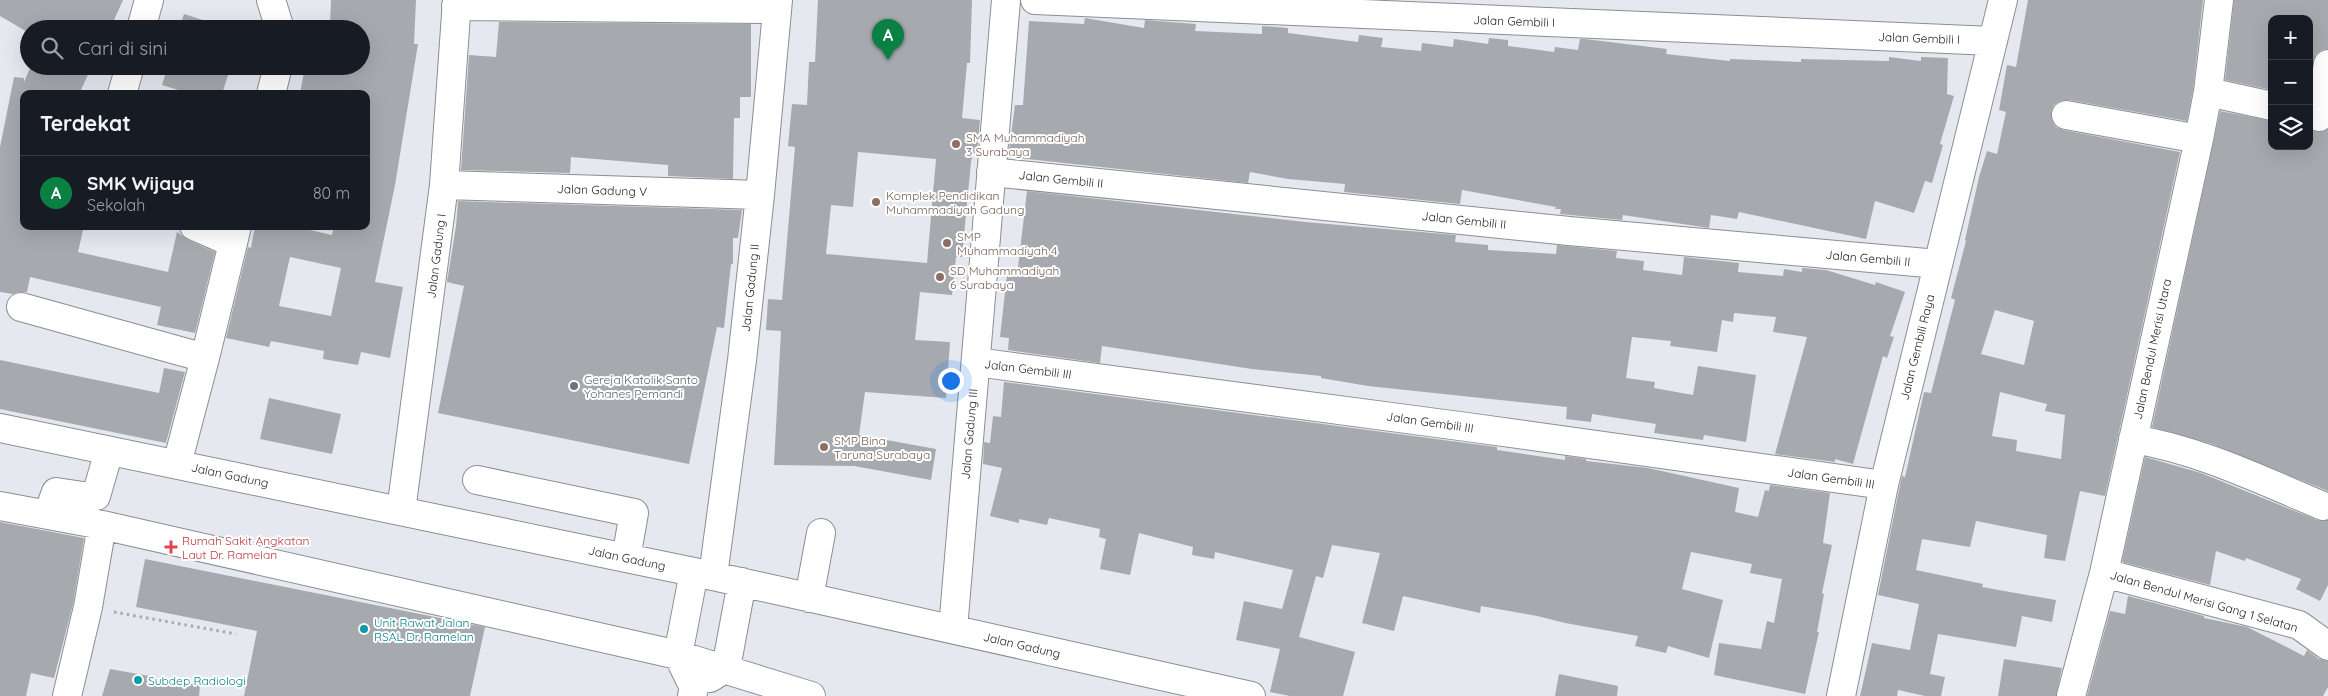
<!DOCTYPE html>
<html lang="id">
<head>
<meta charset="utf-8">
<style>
  body { margin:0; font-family:Quicksand,sans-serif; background:#20242c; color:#f1f3f6 }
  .controls { position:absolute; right:15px; top:15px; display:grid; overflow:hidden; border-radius:10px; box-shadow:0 5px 20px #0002 }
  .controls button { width:45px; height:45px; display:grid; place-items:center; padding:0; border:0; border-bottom:1px solid #363941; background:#171b24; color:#f1f3f6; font:25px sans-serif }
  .you { position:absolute; left:950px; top:380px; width:18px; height:18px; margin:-12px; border:4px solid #fff; border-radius:50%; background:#1a73e8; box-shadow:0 0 0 8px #1a73e833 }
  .badge { display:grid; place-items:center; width:32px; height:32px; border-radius:50%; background:#0b8043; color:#fff; font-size:16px; font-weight:700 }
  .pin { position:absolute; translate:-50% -41px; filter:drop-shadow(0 1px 2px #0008) }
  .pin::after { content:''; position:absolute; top:26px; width:18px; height:15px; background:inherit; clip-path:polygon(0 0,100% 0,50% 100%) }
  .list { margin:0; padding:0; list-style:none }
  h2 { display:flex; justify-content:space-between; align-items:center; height:65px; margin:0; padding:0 20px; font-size:21px }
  h2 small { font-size:16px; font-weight:400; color:#9ea1a6 }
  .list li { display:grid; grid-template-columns:32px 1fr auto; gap:15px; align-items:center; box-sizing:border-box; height:75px; padding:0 20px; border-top:1px solid #363941 }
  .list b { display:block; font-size:19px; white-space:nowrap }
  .list p { margin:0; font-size:16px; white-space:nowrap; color:#9ea1a6 }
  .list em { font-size:16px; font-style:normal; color:#9ea1a6 }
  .icon { flex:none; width:28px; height:28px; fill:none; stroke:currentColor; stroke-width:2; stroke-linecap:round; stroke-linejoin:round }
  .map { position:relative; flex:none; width:2328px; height:696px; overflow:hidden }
  .search { position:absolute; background:#171b24; box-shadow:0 5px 20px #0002; left:20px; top:20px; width:350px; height:55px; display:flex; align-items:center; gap:12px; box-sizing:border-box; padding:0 18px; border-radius:28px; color:#9ea1a6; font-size:19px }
  .panel { position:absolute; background:#171b24; box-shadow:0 5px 20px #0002; left:20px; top:90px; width:350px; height:140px; border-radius:10px }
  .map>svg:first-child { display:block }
  .building { fill:#a6aaaf; fill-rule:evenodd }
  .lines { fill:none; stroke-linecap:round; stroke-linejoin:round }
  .minor-casing { stroke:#8b8e94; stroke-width:30 }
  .path { stroke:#a6a9ae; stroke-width:3; stroke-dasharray:2.5 4; stroke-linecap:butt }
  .minor { stroke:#fff; stroke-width:28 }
  .education-dot { fill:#8d6e63; stroke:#fff; stroke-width:2 }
  .worship-dot { fill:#6b7280; stroke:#fff; stroke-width:2 }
  .health-dot { fill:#e0444e; stroke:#fff; stroke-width:2 }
  .culture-dot { fill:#0f9aa8; stroke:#fff; stroke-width:2 }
  .labels { text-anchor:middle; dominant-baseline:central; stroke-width:4; stroke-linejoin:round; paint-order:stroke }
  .street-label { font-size:12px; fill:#1c1d20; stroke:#fff }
  .education-label { font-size:12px; fill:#785e54; stroke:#fff; text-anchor:start }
  .worship-label { font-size:12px; fill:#5b616d; stroke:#fff; text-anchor:start }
  .health-label { font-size:12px; fill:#be3a42; stroke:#fff; text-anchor:start }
  .culture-label { font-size:12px; fill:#0d838f; stroke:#fff; text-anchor:start }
</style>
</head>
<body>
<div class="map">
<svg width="2328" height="696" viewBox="0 0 2328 696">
  <rect width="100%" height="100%" fill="#e5e9ef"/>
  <!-- building -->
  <path class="building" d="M 0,0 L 123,0 L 110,29 L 29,29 L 29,33 L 0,16 Z
    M 331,0 L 416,0 L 414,44 L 418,44 L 395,185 L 375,282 L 403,287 L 390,358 L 361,352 L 358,365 L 323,359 L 324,351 L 271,341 L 269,347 L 226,338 L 248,247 L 251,248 L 255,226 L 292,226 L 332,235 L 334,226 L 366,226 L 366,94 L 300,94 L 305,66 L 361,66 L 361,29 L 313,29 L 314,21 L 330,24 ZM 290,257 L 341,268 L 331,316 L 279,306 Z
    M 818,0 L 972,0 L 970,63 L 967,63 L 962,118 L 980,120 L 977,154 L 973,154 L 971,162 L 962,257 L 956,257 L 952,295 L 920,292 L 915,340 L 950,342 L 946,398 L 865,392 L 859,435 L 936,449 L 931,480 L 854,466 L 774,465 L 781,331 L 766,330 L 768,299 L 782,300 L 795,147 L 788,146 L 792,104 L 807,105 L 809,62 L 815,62 ZM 858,152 L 936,159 L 927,263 L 826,254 L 831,205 L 853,207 Z
    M 2028,0 L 2203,0 L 2193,90 L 2187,121 L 2069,100 L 2060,101 L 2054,105 L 2051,112 L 2052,121 L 2056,127 L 2063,130 L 2180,152 L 2105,496 L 2080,491 L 2065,561 L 2044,558 L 2047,535 L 1976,521 L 1970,547 L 1922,539 L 1916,570 L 1983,584 L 1982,587 L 2056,600 L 2052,622 L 2022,616 L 2016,647 L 1938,634 L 1930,674 L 1945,677 L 1941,696 L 1925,696 L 1898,690 L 1897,696 L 1860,696 L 1872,643 L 1910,650 L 1919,604 L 1878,595 L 1899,490 L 1902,476 L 1905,477 L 1924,392 L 1931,393 L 1955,300 L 1951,298 L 1966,241 L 1965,240 L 1979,177 L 1987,151 L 1997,154 L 2006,112 L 1999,110 L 2007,65 L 2016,67 ZM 1995,310 L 2034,321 L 2024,365 L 1981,354 ZM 2000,392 L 2047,404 L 2045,411 L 2065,415 L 2061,459 L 2016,451 L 2017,440 L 1992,436 Z
    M 2234,0 L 2328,0 L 2328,49 L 2322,50 L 2316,54 L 2309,81 L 2309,19 L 2272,19 L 2272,90 L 2225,80 Z
    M 184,14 L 231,29 L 179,29 Z
    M 1085,18 L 1144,28 L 1145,20 L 1196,24 L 1195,31 L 1262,34 L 1262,26 L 1288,28 L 1288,33 L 1358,42 L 1359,35 L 1383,38 L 1381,47 L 1421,51 L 1422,43 L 1453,47 L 1454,39 L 1488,44 L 1489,38 L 1508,40 L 1508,46 L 1554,52 L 1555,47 L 1578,50 L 1580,39 L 1585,39 L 1667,49 L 1666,54 L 1730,61 L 1730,59 L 1801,62 L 1801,59 L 1889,61 L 1889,57 L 1921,61 L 1921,57 L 1948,58 L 1947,94 L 1954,96 L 1940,144 L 1943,145 L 1932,183 L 1925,181 L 1914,213 L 1875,201 L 1866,239 L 1739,212 L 1737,219 L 1711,215 L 1709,228 L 1623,215 L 1622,220 L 1560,214 L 1561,209 L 1555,209 L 1556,207 L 1462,190 L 1460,204 L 1344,192 L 1345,184 L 1288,179 L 1250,172 L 1248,183 L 1008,157 L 1015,105 L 1023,105 L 1029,21 L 1084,24 Z
    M 499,22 L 751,24 L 751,97 L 740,97 L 740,118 L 734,118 L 733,179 L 668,176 L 668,165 L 571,157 L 570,173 L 461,170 L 469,55 L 496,57 Z
    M 31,66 L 92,66 L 79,94 L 24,94 L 24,226 L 84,226 L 78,252 L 168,272 L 177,232 L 188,240 L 215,252 L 195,333 L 157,325 L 161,307 L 30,277 L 27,292 L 18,292 L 13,294 L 0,292 L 0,147 L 14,77 L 24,78 L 24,82 Z
    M 168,66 L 231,66 L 222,94 L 191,94 L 162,85 Z
    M 2220,111 L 2272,121 L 2272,146 L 2309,146 L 2309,129 L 2317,132 L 2328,129 L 2328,491 L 2212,444 L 2152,427 Z
    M 1027,191 L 1305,222 L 1456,235 L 1455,242 L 1488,245 L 1488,250 L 1556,254 L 1557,245 L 1617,251 L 1616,258 L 1644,261 L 1643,270 L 1682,275 L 1684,257 L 1739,263 L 1738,272 L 1783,276 L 1784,269 L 1802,272 L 1802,268 L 1826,270 L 1875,285 L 1876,282 L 1905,292 L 1890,336 L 1894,337 L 1887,358 L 1883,356 L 1853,464 L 1835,459 L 1835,462 L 1775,454 L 1807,337 L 1773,332 L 1776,317 L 1734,313 L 1733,322 L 1722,320 L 1717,352 L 1670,346 L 1671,341 L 1632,337 L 1626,378 L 1655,382 L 1654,388 L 1693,395 L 1698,366 L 1756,375 L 1746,442 L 1704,435 L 1703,440 L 1654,433 L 1656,424 L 1592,414 L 1591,422 L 1566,419 L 1567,407 L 1368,386 L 1321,378 L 1321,376 L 1252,369 L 1102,346 L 1100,363 L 1008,350 L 1009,338 L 1000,337 L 1007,275 L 1017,276 Z
    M 458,201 L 742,210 L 738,238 L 733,238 L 733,264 L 731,264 L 724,328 L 717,327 L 689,464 L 438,413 L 464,286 L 447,282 L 456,226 Z
    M 0,360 L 159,393 L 164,368 L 185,372 L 166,443 L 0,409 Z
    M 1004,382 L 1466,443 L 1497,447 L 1497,450 L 1565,460 L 1565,456 L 1586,459 L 1586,461 L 1648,468 L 1739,488 L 1735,512 L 1758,517 L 1765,490 L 1769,491 L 1770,485 L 1830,493 L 1823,543 L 1832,545 L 1822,593 L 1824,594 L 1817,632 L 1819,632 L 1805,694 L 1714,675 L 1719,643 L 1761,649 L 1767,621 L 1774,623 L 1782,579 L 1750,573 L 1752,564 L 1691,552 L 1682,589 L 1723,600 L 1709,658 L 1668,646 L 1666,653 L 1635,646 L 1638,636 L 1565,623 L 1537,616 L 1481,606 L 1480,613 L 1403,596 L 1394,631 L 1362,623 L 1380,553 L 1332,545 L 1323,578 L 1316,576 L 1299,637 L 1355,652 L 1343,696 L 1290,696 L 1270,692 L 1280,649 L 1236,640 L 1244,601 L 1282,609 L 1293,570 L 1215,552 L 1214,559 L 1192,555 L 1193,547 L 1139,533 L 1130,575 L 1100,569 L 1106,539 L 1099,537 L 1100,529 L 1049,518 L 1047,525 L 1019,519 L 1019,523 L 990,516 L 1002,468 L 983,464 L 984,442 L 990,443 L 993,416 L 1001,417 Z
    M 269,398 L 341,414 L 332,454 L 260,439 Z
    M 2145,457 L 2201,473 L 2317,520 L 2328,520 L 2328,585 L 2320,601 L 2296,589 L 2301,579 L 2246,558 L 2245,561 L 2216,551 L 2210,585 L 2122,562 Z
    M 0,522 L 84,538 L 73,604 L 54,678 L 31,673 L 26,696 L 0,696 Z
    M 145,559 L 485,627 L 470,696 L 244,696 L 257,631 L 136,607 Z
    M 2128,596 L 2204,616 L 2204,618 L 2247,627 L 2304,656 L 2307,650 L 2319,659 L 2328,661 L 2328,687 L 2323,696 L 2087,696 L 2110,611 L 2125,614 Z
    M 2004,659 L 2062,668 L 2056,696 L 1998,696 Z
    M 110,669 L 200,685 L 199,696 L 102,696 Z
    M 1559,674 L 1618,686 L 1617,696 L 1555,696 Z"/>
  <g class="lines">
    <defs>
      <path id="minor" d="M 271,0 L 280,29
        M 1035,0 L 1993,41
        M 456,6 L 777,9
        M 141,29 L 149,0
        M 2208,92 L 2272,106
        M 122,94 L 130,66
        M 271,94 L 278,66
        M 2066,115 L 2199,139
        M 2319,117 L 2328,64
        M 991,172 L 1569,231 L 1938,264
        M 444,185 L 760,195
        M 194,226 L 233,243 L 237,226
        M 21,307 L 205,358
        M 976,362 L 1467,427 L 1884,485
        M 0,428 L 713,576 L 1251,696
        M 2133,439 C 2200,450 2261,480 2323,506
        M 177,464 L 205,358 L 233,243
        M 477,480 L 634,513 L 626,558
        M 0,506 L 102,525 L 678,655 L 811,696
        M 401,511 L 444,185 L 457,0
        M 48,514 L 56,492 L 90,497 L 96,496 L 109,451
        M 2104,573 L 2299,625 L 2328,646
        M 713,576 L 742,360 L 760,195 L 778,0
        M 809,598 L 821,533
        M 953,629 L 1006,0
        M 710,678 L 726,668 L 742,582
        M 67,696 L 88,607 L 102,525
        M 692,696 L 694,688 L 678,655 L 694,572
        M 1841,696 L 1884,485 L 2003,0
        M 2071,696 L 2104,573 L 2199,139 L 2208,92 L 2219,0"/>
    </defs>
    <!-- minor casing -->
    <use href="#minor" class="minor-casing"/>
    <!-- path -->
    <path class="path" d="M 114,612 L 236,634"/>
    <!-- minor -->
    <use href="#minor" class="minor"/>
  </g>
  <!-- markers -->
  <g class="education-dot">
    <circle cx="956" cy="144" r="5"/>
    <circle cx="876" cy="202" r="5"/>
    <circle cx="947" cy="243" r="5"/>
    <circle cx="940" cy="277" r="5"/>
    <circle cx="824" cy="447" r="5"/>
  </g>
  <circle class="worship-dot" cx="574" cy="386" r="5"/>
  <path class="health-dot" d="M168.5 539.5h5v5h5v5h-5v5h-5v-5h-5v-5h5z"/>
  <g class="culture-dot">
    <circle cx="364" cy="629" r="5"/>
    <circle cx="138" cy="680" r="5"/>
  </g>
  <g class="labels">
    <!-- street labels -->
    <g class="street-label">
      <text transform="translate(1514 21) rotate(2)">Jalan Gembili I</text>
      <text transform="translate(1919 38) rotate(2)">Jalan Gembili I</text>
      <text transform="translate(1061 179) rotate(6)">Jalan Gembili II</text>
      <text transform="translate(602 190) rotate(2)">Jalan Gadung V</text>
      <text transform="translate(1464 220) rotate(6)">Jalan Gembili II</text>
      <text transform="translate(436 256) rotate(-83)">Jalan Gadung I</text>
      <text transform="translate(1868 258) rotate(5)">Jalan Gembili II</text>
      <text transform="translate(750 288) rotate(-84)">Jalan Gadung II</text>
      <text transform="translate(1917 347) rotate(-76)">Jalan Gembili Raya</text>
      <text transform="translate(2152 349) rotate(-78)">Jalan Bendul Merisi Utara</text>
      <text transform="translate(1028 369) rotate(7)">Jalan Gembili III</text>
      <text transform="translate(1430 422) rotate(8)">Jalan Gembili III</text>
      <text transform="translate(969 434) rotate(-85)">Jalan Gadung III</text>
      <text transform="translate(230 475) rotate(12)">Jalan Gadung</text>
      <text transform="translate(1831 478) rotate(8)">Jalan Gembili III</text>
      <text transform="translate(627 558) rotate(12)">Jalan Gadung</text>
      <text transform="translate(2204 601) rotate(16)">Jalan Bendul Merisi Gang 1 Selatan</text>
      <text transform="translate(1022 645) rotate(13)">Jalan Gadung</text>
    </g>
    <!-- education labels -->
    <g class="education-label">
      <text x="966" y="137">SMA Muhammadiyah<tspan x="966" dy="14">3 Surabaya</tspan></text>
      <text x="886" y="195">Komplek Pendidikan<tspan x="886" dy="14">Muhammadiyah Gadung</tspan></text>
      <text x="957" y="236">SMP<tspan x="957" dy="14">Muhammadiyah 4</tspan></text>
      <text x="950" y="270">SD Muhammadiyah<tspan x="950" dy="14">6 Surabaya</tspan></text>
      <text x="834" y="440">SMP Bina<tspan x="834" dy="14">Taruna Surabaya</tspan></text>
    </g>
    <!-- worship labels -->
    <g class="worship-label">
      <text x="584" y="379">Gereja Katolik Santo<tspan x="584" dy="14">Yohanes Pemandi</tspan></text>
    </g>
    <!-- health labels -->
    <g class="health-label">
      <text x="182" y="540">Rumah Sakit Angkatan<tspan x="182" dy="14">Laut Dr. Ramelan</tspan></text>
    </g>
    <!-- culture labels -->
    <g class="culture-label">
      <text x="374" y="622">Unit Rawat Jalan<tspan x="374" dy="14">RSAL Dr. Ramelan</tspan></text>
      <text x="148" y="680">Subdep Radiologi</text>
    </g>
  </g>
</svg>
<div class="controls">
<button>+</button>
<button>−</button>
<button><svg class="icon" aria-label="layers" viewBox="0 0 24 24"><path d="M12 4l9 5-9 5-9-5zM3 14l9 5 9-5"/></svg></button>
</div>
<div class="you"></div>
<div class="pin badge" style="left:888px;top:60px">A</div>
<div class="search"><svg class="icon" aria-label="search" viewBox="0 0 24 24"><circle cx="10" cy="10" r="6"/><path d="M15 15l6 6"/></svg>Cari di sini</div>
<section class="panel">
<h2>Terdekat<small></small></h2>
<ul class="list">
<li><span class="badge">A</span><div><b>SMK Wijaya</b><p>Sekolah</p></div><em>80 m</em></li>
</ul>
</section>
</div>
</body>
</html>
